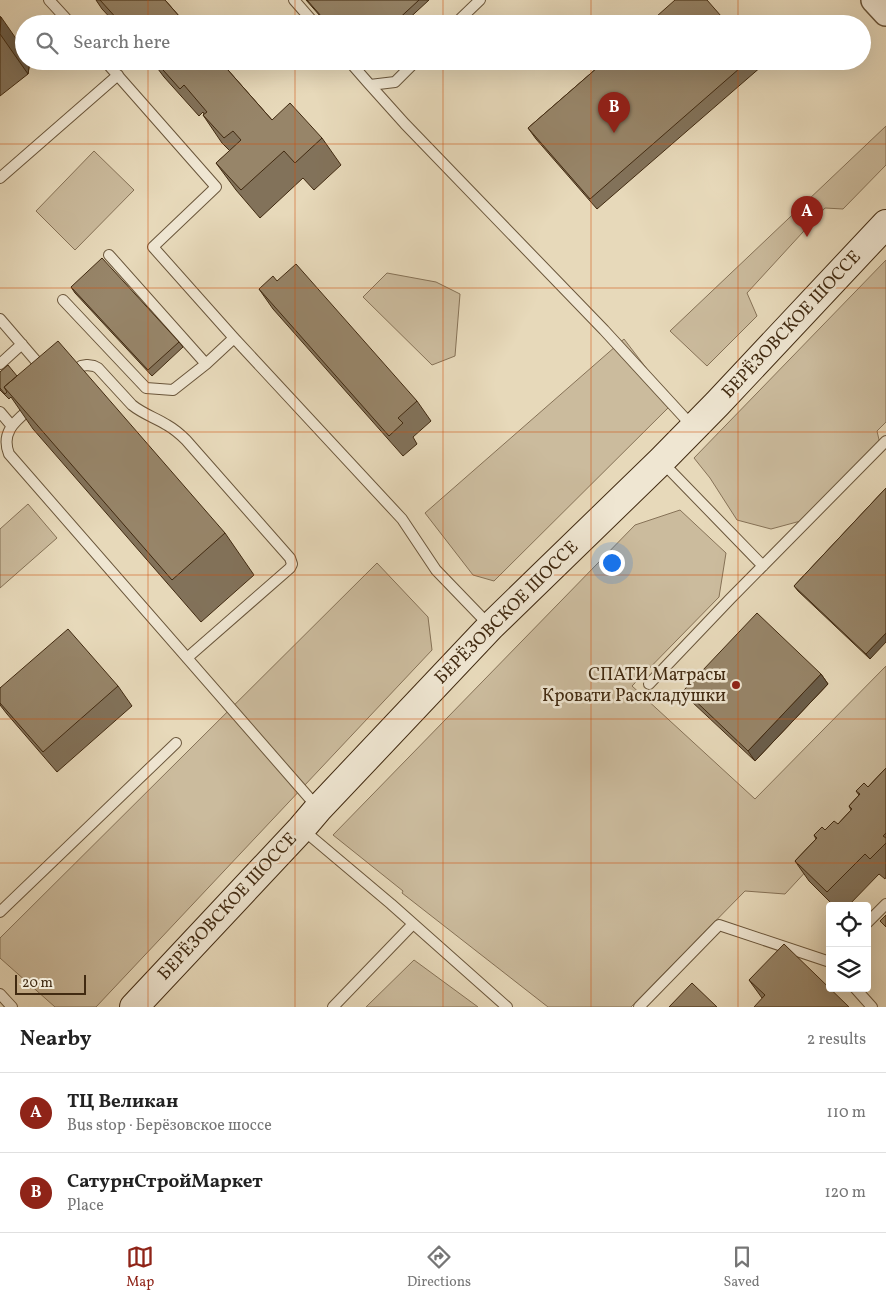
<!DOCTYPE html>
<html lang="en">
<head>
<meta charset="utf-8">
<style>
  body { margin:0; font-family:Vollkorn,serif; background:#f6f6f6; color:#222 }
  .controls { position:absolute; right:15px; bottom:15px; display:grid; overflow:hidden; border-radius:5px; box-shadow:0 5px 20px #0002 }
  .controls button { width:45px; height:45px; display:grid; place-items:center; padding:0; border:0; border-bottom:1px solid #e0e0e0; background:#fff; color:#222; font:25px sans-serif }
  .scale { position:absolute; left:15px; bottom:12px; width:71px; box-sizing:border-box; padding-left:5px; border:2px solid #412a11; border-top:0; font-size:14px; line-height:18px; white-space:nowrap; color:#412a11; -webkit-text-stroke:4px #efe6d2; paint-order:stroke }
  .you { position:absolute; left:611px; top:562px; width:18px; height:18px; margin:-12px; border:4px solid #fff; border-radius:50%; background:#1a73e8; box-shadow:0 0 0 8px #1a73e833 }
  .badge { display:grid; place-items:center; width:32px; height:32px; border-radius:50%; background:#8f2418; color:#fff; font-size:16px; font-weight:700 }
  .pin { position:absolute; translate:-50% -41px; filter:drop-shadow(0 1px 2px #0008) }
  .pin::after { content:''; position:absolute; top:26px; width:18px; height:15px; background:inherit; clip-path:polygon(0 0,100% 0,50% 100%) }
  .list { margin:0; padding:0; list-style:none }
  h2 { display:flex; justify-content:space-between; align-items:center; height:65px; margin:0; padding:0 20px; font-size:21px }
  h2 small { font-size:16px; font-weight:400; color:#767676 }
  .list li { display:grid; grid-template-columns:32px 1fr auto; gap:15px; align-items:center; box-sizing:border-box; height:80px; padding:0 20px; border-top:1px solid #e0e0e0 }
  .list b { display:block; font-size:19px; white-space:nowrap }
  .list p { margin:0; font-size:16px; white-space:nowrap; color:#767676 }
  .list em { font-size:16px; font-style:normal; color:#767676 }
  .icon { flex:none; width:28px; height:28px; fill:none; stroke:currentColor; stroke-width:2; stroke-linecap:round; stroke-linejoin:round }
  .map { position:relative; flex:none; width:886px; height:1007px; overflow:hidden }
  .search { position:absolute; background:#fff; box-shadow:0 5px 20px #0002; left:15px; right:15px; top:15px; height:55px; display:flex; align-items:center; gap:12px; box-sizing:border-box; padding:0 18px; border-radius:28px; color:#767676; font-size:19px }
  .sheet { height:225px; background:#fff }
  nav { display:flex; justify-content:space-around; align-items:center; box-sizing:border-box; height:70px; border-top:1px solid #e0e0e0; background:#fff; font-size:14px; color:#767676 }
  nav a { display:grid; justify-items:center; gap:2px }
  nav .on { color:#8f2418 }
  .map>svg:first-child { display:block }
  .green { fill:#cbbb9d; stroke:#867257 }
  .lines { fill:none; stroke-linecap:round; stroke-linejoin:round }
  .service-casing { stroke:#6a563b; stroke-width:12 }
  .tertiary-casing { stroke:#6a563b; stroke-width:28 }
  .secondary-casing { stroke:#412a11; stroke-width:30 }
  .service { stroke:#efe6d2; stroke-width:10 }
  .tertiary { stroke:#efe6d2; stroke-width:25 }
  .secondary { stroke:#efe6d2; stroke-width:28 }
  .wall { fill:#82725a; stroke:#412a11 }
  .shaded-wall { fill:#6a5d4a; stroke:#412a11 }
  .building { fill:#978569; stroke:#412a11 }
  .grid { fill:none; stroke:#cf520d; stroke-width:1; stroke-opacity:0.55 }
  .poi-dot { fill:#8f2418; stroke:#efe6d2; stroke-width:2 }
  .labels { text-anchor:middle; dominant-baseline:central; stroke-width:5; stroke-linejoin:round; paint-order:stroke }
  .street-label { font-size:18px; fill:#412a11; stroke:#efe6d2 }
  .poi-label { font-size:18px; fill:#412a11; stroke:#efe6d2; text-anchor:end }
</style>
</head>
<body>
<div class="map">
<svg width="886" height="1007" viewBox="0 0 886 1007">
  <rect width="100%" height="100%" fill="#e7d9ba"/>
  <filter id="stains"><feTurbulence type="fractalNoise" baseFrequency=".004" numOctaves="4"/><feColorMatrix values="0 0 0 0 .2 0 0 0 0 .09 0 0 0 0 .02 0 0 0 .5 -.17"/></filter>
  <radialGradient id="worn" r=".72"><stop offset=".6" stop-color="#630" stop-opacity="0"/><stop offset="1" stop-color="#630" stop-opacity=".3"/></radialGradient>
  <!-- green -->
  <path class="green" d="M 886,126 L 886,165 L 843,209 L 825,208 L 747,293 L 757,316 L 707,366 L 670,331 Z
    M 94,151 L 134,190 L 75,250 L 36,211 Z
    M 886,260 L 886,422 L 877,431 L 880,444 L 808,519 L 771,529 L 737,520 L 710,478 L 694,458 Z
    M 387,273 L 436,282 L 460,294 L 455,356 L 432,365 L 363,297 Z
    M 624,339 L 673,403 L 494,581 L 473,575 L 425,513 Z
    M 28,504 L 57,538 L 0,588 L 0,529 Z
    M 680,510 L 726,553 L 719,597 L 632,686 L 755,799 L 886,666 L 886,785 L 785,894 L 745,891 L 631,1007 L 548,1007 L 402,893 L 403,891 L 333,835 L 635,525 Z
    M 377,563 L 428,617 L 432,650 L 96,1007 L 55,1007 L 0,958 L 0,938 Z
    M 414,960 L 478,1007 L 366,1007 Z"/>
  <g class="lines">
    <defs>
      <path id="service" d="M 49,0 L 71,24
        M 294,0 L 315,24
        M 455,24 L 480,0
        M 105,61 L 216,187 L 153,247 L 234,338 L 402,519 L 436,570 L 490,626
        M 349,61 L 370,85 L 395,82 L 416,61
        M 370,85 L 405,124 L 604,330 L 693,427
        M 0,178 L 118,75
        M 109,255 L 206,364
        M 63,300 L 146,388 L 173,390 L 206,364 L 234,338
        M 0,319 L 43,369
        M 0,364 L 22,344
        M 70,374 L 81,366 L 87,365 L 94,366 L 98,368 L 132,405 C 143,414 156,418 167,425 C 174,429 180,434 186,440 L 290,558 L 292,564 L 290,568 L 187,658
        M 32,407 C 17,420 0,431 9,454 L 318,808
        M 0,412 L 11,425
        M 662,462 L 763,566
        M 649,684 L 730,599 L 886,441
        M 302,829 L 391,904 L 507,1007
        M 0,912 L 176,743
        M 867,923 L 886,904
        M 855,988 L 872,1007
        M 0,994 L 12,1007
        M 333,1007 L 413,924
        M 639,1007 L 719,925 L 830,962"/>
      <path id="tertiary" d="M 874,0 L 886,13"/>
      <path id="secondary" d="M 134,1007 L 301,829 L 318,809 L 491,626 L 661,461 L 717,404 L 886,224"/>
    </defs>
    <!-- service casing -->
    <use href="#service" class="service-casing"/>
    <!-- tertiary casing -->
    <use href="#tertiary" class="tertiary-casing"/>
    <!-- secondary casing -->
    <use href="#secondary" class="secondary-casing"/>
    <!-- service -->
    <use href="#service" class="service"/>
    <!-- tertiary -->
    <use href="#tertiary" class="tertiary"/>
    <!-- secondary -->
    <use href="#secondary" class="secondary"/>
  </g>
  <!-- wall -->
  <path class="wall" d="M 96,0 L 165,0 L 186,24 L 116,24 L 102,9 Z
    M 306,0 L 429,0 L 403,24 L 327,24 Z
    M 0,16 L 24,61 L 30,61 L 28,74 L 0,96 Z
    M 152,61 L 220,61 L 272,120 L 322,138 L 341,165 L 314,190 L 303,178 L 260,218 L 236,190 L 216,163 L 230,151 L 222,143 L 203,115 L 204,114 L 203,112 L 199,116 L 164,77 Z
    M 605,61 L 759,61 L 762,66 L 597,209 L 536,139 L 528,128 Z
    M 277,281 L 417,401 L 431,421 L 413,437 L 417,444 L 403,456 L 273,309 L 259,289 Z
    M 71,287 L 179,342 L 183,347 L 152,376 L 75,293 Z
    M 0,372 L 17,376 L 225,533 L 254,575 L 201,622 L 33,429 L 11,397 L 9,399 L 0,390 Z
    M 886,488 L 870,659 L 798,591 L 794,586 Z
    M 821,674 L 828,684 L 755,761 L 691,701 L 684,690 Z
    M 118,686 L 132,706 L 57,772 L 7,714 L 0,705 L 0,688 Z
    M 886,768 L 886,877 L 885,879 L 879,874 L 848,906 L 834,906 L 809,881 L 795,861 L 816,839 L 814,835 L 838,824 L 851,810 L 849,806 L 859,795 L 856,791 L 868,787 Z
    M 749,980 L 849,1007 L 762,998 Z"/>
  <!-- shaded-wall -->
  <path class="shaded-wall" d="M 1,17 L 24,50 L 24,61 L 30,61 L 28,74 L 0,34 Z
    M 886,633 L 886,642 L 870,659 L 866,654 Z
    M 821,674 L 828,684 L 755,761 L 748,751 Z"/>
  <!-- building -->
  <path class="building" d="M 100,0 L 165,0 L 186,24 L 127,24 L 122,18 L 119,21 Z
    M 307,0 L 419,0 L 393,24 L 328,24 Z
    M 675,0 L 707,0 L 728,24 L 648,24 Z
    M 155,61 L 220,61 L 272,120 L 290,103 L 322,138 L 295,163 L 284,151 L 241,190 L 216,163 L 241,140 L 233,131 L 224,138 L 203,115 L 207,112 L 184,85 L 180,89 Z
    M 605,61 L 748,61 L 590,199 L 528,128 Z
    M 102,258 L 179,342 L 148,370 L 71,287 Z
    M 296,264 L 417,401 L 398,418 L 403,423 L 389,436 L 259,289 L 273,276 L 277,281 Z
    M 58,341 L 225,533 L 172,580 L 4,387 Z
    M 8,365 L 17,376 L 4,387 L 7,392 L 5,394 L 0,388 L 0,372 Z
    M 886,488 L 886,633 L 866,654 L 794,586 Z
    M 757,613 L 821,674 L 748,751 L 684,690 Z
    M 68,629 L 118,686 L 43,752 L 0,703 L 0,688 Z
    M 886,768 L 886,833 L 883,836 L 886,838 L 886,843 L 870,859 L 865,854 L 827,892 L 795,861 L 817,838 L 814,835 L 822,827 L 825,830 L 834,821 L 838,824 L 852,809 L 849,806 L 860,794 L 856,791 L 864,783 L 868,787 Z
    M 886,915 L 886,927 L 880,921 Z
    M 784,944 L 849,1007 L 754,1007 L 765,995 L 749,980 Z
    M 692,983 L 717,1007 L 669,1007 Z"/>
  <!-- grid -->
  <path class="grid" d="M 148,0 L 148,24M 295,0 L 295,24M 443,0 L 443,24M 591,0 L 591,24M 738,0 L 738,24M 148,61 L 148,1007M 295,61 L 295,1007M 443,61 L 443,1007M 591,61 L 591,1007M 738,61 L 738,1007M 0,144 L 886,144M 0,288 L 886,288M 0,432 L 886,432M 0,575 L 886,575M 0,719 L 886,719M 0,863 L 886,863"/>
  <!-- markers -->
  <circle class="poi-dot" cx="736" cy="685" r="5"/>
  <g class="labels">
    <!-- street labels -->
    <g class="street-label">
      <text transform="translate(792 325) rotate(-47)">БЕРЁЗОВСКОЕ ШОССЕ</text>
      <text transform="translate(507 613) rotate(-45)">БЕРЁЗОВСКОЕ ШОССЕ</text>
      <text transform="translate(228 907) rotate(-47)">БЕРЁЗОВСКОЕ ШОССЕ</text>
    </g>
    <!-- poi labels -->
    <g class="poi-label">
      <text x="726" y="675">СПАТИ Матрасы<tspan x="726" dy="21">Кровати Раскладушки</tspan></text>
    </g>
  </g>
  <rect width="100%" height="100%" filter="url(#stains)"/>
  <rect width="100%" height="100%" fill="url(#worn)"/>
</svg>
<div class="controls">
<button><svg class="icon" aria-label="locate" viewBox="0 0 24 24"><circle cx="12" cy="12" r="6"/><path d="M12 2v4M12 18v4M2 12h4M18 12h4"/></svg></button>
<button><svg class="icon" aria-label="layers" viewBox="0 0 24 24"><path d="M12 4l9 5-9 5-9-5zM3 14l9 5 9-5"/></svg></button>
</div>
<div class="scale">20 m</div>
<div class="you"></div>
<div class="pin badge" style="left:807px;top:237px">A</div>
<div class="pin badge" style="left:614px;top:133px">B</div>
<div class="search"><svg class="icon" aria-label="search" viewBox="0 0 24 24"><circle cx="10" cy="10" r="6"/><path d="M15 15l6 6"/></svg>Search here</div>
</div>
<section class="sheet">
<h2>Nearby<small>2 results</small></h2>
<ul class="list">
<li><span class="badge">A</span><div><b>ТЦ Великан</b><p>Bus stop · Берёзовское шоссе</p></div><em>110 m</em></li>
<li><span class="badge">B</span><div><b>СатурнСтройМаркет</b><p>Place</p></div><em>120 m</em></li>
</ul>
</section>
<nav>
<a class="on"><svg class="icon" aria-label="map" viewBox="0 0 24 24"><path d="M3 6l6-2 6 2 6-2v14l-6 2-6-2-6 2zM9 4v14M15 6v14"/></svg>Map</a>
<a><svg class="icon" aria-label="directions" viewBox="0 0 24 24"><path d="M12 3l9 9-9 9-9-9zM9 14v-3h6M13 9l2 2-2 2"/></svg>Directions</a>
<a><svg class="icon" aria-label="saved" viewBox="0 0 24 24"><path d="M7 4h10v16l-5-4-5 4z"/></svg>Saved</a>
</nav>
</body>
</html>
